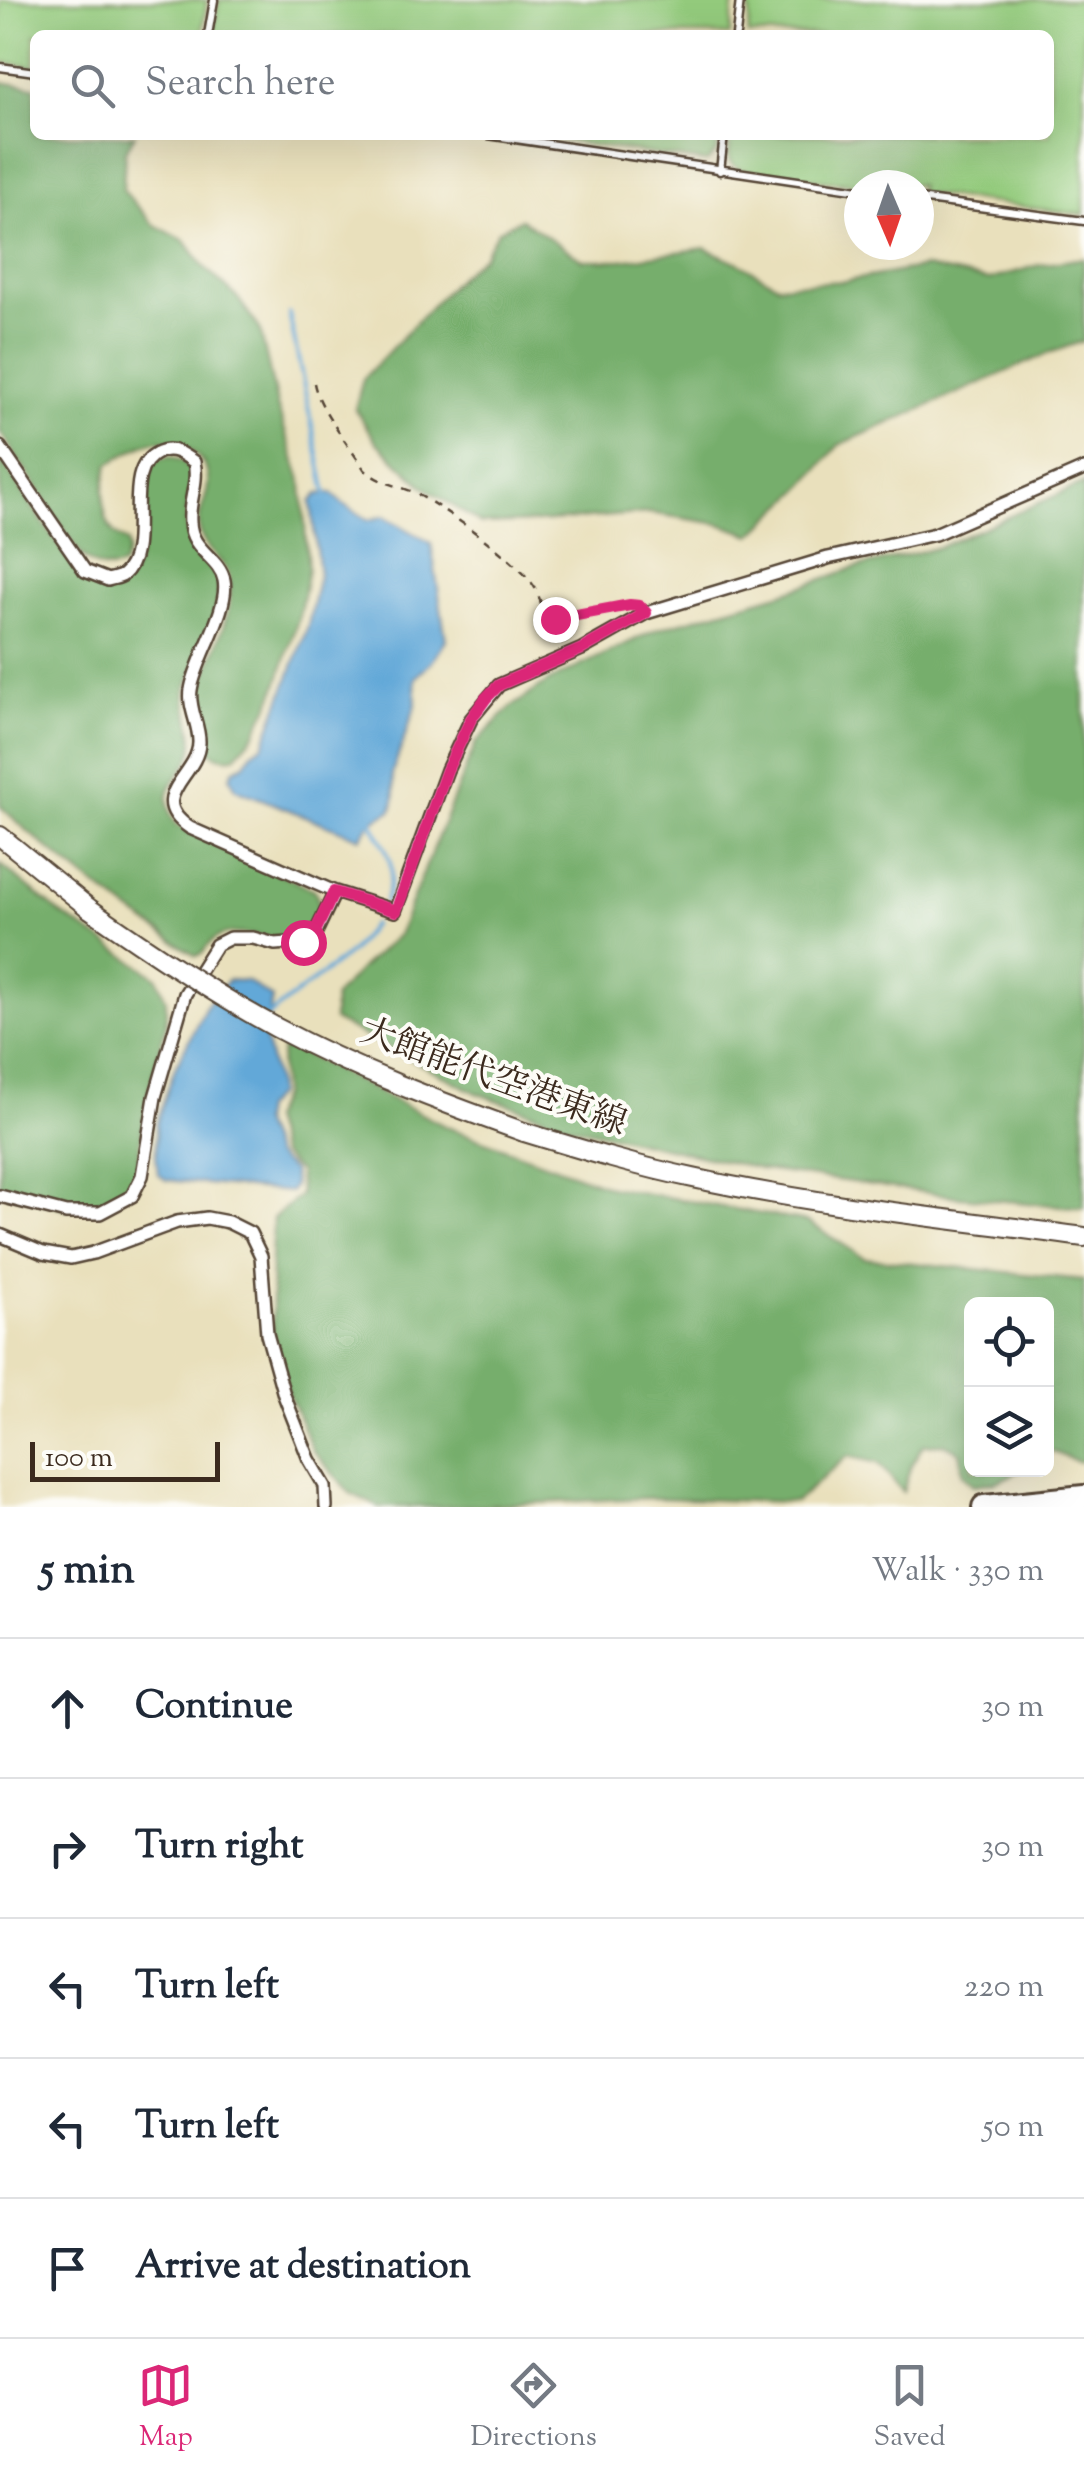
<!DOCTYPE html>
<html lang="en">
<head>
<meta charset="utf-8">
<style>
  body { margin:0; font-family:"Sorts Mill Goudy","Noto Serif JP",serif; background:#f2f2f3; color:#1f2937 }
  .controls { position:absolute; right:30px; bottom:30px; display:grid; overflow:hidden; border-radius:15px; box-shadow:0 10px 40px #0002 }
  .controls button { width:90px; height:90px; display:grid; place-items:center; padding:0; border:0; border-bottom:2px solid #e0e1e3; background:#fff; color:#1f2937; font:50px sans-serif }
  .compass { position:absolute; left:844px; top:170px; width:90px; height:90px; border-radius:50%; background:#fff; box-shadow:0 10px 40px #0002; rotate:178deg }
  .scale { position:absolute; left:30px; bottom:25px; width:190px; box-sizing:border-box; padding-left:10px; border:5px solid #3b2a1e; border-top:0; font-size:28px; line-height:35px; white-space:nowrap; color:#3b2a1e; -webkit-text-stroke:8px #fdfcf7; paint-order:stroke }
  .stop { position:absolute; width:30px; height:30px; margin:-22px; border:8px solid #db2777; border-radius:50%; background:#fff }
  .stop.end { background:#db2777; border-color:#fff; box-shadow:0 2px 10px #0008 }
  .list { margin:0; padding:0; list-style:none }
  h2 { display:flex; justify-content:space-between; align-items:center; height:130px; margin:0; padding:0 40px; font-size:42px }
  h2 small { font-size:32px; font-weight:400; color:#747a83 }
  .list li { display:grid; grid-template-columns:65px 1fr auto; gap:30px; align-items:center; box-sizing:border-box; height:140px; padding:0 40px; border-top:2px solid #e0e1e3 }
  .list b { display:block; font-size:38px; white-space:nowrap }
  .list em { font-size:32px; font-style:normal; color:#747a83 }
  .icon { flex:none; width:55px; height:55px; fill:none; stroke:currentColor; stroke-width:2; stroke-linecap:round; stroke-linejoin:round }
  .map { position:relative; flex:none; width:1084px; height:1507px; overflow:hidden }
  .search { position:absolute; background:#fff; box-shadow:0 10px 40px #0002; left:30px; right:30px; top:30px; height:110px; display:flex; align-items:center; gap:25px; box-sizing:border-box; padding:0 35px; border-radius:15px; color:#747a83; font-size:38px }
  .sheet { height:830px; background:#fff }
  nav { display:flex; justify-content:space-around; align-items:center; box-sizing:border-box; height:140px; border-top:2px solid #e0e1e3; background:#fff; font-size:28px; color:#747a83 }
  nav a { display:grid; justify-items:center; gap:5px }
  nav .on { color:#db2777 }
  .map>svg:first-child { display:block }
  .green { fill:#93ca7c; stroke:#677a4d; stroke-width:2.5 }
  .forest { fill:#76ae6c; stroke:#586c45; stroke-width:2.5 }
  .water { fill:#62a8d8; stroke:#4e697b; stroke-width:2.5 }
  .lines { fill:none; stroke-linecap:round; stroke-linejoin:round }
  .stream { stroke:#62a8d8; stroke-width:4 }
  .service-casing { stroke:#554536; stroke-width:11 }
  .minor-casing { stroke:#554536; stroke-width:16 }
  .secondary-casing { stroke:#554536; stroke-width:22 }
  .motorway-casing { stroke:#554536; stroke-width:28 }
  .path { stroke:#554536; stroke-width:2.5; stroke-dasharray:8 8; stroke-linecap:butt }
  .service { stroke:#fff; stroke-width:6 }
  .minor { stroke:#fff; stroke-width:11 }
  .secondary { stroke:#fff; stroke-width:18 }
  .motorway { stroke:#fff; stroke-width:22 }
  .secondary-bridge-casing { stroke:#554536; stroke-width:22; stroke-linecap:butt }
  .secondary-bridge { stroke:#fff; stroke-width:18 }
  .route { stroke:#db2777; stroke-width:12 }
  .labels { text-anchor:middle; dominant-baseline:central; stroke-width:8; stroke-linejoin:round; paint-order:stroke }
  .street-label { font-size:35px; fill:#3b2a1e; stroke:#fdfcf7 }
</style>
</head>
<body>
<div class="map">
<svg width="1084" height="1507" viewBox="0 0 1084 1507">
  <rect width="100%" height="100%" fill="#fdfcf7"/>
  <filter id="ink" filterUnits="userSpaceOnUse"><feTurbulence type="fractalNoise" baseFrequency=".01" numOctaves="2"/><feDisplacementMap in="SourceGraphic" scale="20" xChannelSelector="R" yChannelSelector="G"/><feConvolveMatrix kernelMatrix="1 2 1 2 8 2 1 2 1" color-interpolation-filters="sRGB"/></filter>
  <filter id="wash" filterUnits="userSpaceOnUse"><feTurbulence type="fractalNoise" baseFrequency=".0048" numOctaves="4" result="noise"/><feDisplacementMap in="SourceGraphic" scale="40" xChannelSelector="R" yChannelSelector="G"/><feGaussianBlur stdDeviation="2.25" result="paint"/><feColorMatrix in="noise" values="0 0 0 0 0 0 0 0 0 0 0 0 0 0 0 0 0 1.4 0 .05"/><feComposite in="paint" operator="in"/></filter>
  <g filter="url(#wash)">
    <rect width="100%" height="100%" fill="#e9e0bc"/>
    <!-- green -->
    <path class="green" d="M 0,0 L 207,0 L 202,35 L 126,35 C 115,22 101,23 90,35 L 35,35 L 35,67 L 0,62 Z
      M 219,0 L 734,0 L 730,35 L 213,35 Z
      M 745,0 L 1084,0 L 1084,215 L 919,193 L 919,185 L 859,185 L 743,170 L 733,165 L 729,160 L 730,135 L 1049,135 L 1049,35 L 748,35 L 750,11 Z
      M 523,135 L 719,135 L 717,151 L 707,162 Z"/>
    <!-- forest -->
    <path class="forest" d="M 0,82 L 35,87 L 35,135 L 135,135 L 125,152 L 123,190 L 153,224 L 185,241 L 203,266 L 237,297 L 260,329 L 278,409 L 302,483 L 308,569 L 300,613 L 274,695 L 255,734 L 234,757 C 219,759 211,755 204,741 C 184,697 225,643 230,599 C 235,557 206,559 200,532 C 195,513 210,497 208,479 C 207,456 180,440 158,441 C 145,441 121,457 109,464 C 103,483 99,514 113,532 C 116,536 122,539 127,542 L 128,551 L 123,566 C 107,574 93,566 81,555 L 0,432 Z
      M 521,219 L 583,260 L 622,260 L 705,248 L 743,265 L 777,285 L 846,281 L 925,267 L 989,280 L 1039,265 L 1084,258 L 1084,341 L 1049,353 L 839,445 L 799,491 L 752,535 L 719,524 L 650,513 L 538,522 L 481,524 L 424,487 L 377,443 L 355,409 L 363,379 L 459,277 L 483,256 L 499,230 Z
      M 171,456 L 183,461 L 192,470 C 192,498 179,518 192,546 C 200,563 220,569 219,591 C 216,618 202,646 193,672 C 190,679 186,687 186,694 C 186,710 193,725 193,741 C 194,778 150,778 176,825 L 314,890 C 320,900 321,909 316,920 C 301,953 253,930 227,934 C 216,936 208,944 203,953 L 196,956 C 127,910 60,863 0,806 L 0,459 L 82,579 C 89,581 97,586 105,586 C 153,589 138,511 145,481 C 147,473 152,466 155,459 Z
      M 1084,483 L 1084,1208 L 959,1197 L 764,1170 L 571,1126 L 479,1094 L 333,1020 L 334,997 L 362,967 L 398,935 L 476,743 L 510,708 L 549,681 L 657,629 L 786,592 L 854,568 L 940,547 Z
      M 0,864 L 60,913 L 157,977 L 166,1000 L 166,1025 L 146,1102 L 137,1172 L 127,1193 L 100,1208 L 69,1209 L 0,1191 Z
      M 294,1049 L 447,1127 L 610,1187 L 808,1222 L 864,1258 L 1084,1280 L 1084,1462 C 1070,1462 1061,1452 1047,1451 L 1046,1304 L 972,1304 L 972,1470 L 1022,1470 L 997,1482 L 974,1485 L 963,1475 L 960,1452 L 944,1444 L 923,1445 L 911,1465 L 903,1492 L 878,1463 L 848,1456 L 795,1502 L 650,1498 L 441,1507 L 379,1507 L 350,1493 L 313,1451 L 285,1385 L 273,1334 L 271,1259 L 273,1218 L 300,1195 L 298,1172 L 280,1154 L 270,1120 L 282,1094 L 280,1064 L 282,1050 Z"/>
    <!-- water -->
    <path class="water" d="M 332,493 L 343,504 L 369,520 L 384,516 L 431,543 L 446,640 L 433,660 L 415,678 L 416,705 L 392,773 L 395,797 L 392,810 L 371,822 L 360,838 L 236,789 L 230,777 L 234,769 L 245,764 L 251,753 L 264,744 L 308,626 L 319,575 L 311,502 L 318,494 Z
      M 228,980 L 247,981 L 272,998 L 265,1039 L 276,1082 L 277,1094 L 263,1109 L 261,1122 L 275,1156 L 292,1171 L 294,1185 L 290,1192 L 166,1180 L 158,1174 L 156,1155 L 156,1124 L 175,1068 L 206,1006 Z"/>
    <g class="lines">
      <!-- stream -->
      <path class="stream" d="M 289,314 L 326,493
        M 371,821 C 389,856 398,863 385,902
        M 268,1016 L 351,952 L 373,924"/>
    </g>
  </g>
  <g filter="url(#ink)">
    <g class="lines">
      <defs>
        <path id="service" d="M 208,35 L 214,0
          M 736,35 L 740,0
          M 0,67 L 35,72
          M 488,135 L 859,190
          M 720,171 L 724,135
          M 919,199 L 1084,221"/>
        <path id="minor" d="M 0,447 L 85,571 L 108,580 C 113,578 119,578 123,575 C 155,548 117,470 159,452 C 172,446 183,454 194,462 C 199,483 188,501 190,522 C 191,551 219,557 224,580 C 230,609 195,660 191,690 C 188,708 200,726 199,743 C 198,776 144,797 190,828 L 335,892 L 395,911 L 447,770 L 471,719 L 499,685 L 582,649 L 646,613 L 828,558 L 935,534 L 1084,469
          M 0,1196 L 66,1213 L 100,1213 L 132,1196 L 142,1176 L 155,1097 L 185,994 L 216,945 L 230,938 L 253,938 L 275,944 L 303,942 L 315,934 L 335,892
          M 0,1235 L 43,1253 L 71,1258 L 93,1253 L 177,1222 L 207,1218 L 228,1222 L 250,1233 L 261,1256 L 267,1334 L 284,1395 L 309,1459 L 325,1486 L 326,1507"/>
        <path id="secondary" d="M 0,836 L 90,909
          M 524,1132 C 580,1149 635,1166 693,1178 C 821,1206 954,1219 1084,1237"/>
        <path id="motorway" d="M 984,1507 L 1084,1497"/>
      </defs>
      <!-- service casing -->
      <use href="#service" class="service-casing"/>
      <!-- minor casing -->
      <use href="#minor" class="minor-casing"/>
      <!-- secondary casing -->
      <use href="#secondary" class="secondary-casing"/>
      <!-- motorway casing -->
      <use href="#motorway" class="motorway-casing"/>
      <!-- path -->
      <path class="path" d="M 314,383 C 318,407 350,447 364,469 C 378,483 395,484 413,492 C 443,507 511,556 531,582 C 540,593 540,606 547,617 L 555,619 L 633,605"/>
      <!-- service -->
      <use href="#service" class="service"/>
      <!-- minor -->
      <use href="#minor" class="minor"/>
      <!-- secondary -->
      <use href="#secondary" class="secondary"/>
      <!-- motorway -->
      <use href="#motorway" class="motorway"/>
      <defs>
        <path id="secondary-bridge" d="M 90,909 C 151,952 212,993 277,1028 C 356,1070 440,1102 524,1132"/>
      </defs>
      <!-- secondary-bridge casing -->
      <use href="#secondary-bridge" class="secondary-bridge-casing"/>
      <!-- secondary-bridge -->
      <use href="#secondary-bridge" class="secondary-bridge"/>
    </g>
  </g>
  <g class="lines" filter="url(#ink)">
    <!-- route -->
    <path class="route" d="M 303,942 L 314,934 L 334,892 L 396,911 L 447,770 L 471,719 L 486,698 L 499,685 L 582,649 L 646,613 L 640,606 L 630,605 L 555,619"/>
  </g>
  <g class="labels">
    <!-- street labels -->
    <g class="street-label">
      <text transform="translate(493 1079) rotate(20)">大館能代空港東線</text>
    </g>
  </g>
</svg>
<div class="controls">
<button><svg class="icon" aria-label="locate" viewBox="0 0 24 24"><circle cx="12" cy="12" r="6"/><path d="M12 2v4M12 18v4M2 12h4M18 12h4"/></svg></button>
<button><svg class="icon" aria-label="layers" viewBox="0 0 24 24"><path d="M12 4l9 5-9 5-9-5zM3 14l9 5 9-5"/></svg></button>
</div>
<svg class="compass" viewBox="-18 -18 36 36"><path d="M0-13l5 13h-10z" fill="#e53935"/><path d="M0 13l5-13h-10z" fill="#747a83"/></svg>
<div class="scale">100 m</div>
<div class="stop" style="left:303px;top:942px"></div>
<div class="stop end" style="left:555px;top:619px"></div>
<div class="search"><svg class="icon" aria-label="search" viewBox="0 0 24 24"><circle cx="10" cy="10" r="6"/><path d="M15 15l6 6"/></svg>Search here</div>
</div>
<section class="sheet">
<h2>5 min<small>Walk · 330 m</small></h2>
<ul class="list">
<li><svg class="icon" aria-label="ahead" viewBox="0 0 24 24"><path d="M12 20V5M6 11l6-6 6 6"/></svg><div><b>Continue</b></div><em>30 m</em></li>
<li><svg class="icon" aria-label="right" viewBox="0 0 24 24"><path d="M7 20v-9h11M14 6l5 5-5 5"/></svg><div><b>Turn right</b></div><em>30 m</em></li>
<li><svg class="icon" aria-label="left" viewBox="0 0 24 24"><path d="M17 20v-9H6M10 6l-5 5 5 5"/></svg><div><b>Turn left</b></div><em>220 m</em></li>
<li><svg class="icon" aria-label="left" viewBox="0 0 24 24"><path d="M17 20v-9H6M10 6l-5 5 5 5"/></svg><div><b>Turn left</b></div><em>50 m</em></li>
<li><svg class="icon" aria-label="arrive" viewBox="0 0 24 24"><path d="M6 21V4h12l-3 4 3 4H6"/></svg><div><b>Arrive at destination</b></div></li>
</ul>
</section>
<nav>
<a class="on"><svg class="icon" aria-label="map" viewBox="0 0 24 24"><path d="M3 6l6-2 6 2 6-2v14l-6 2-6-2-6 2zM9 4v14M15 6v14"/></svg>Map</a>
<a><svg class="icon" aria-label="directions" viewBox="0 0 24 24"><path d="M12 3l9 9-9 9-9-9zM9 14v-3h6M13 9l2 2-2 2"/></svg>Directions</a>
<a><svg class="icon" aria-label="saved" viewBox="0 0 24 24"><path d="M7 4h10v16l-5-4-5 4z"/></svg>Saved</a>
</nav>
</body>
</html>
